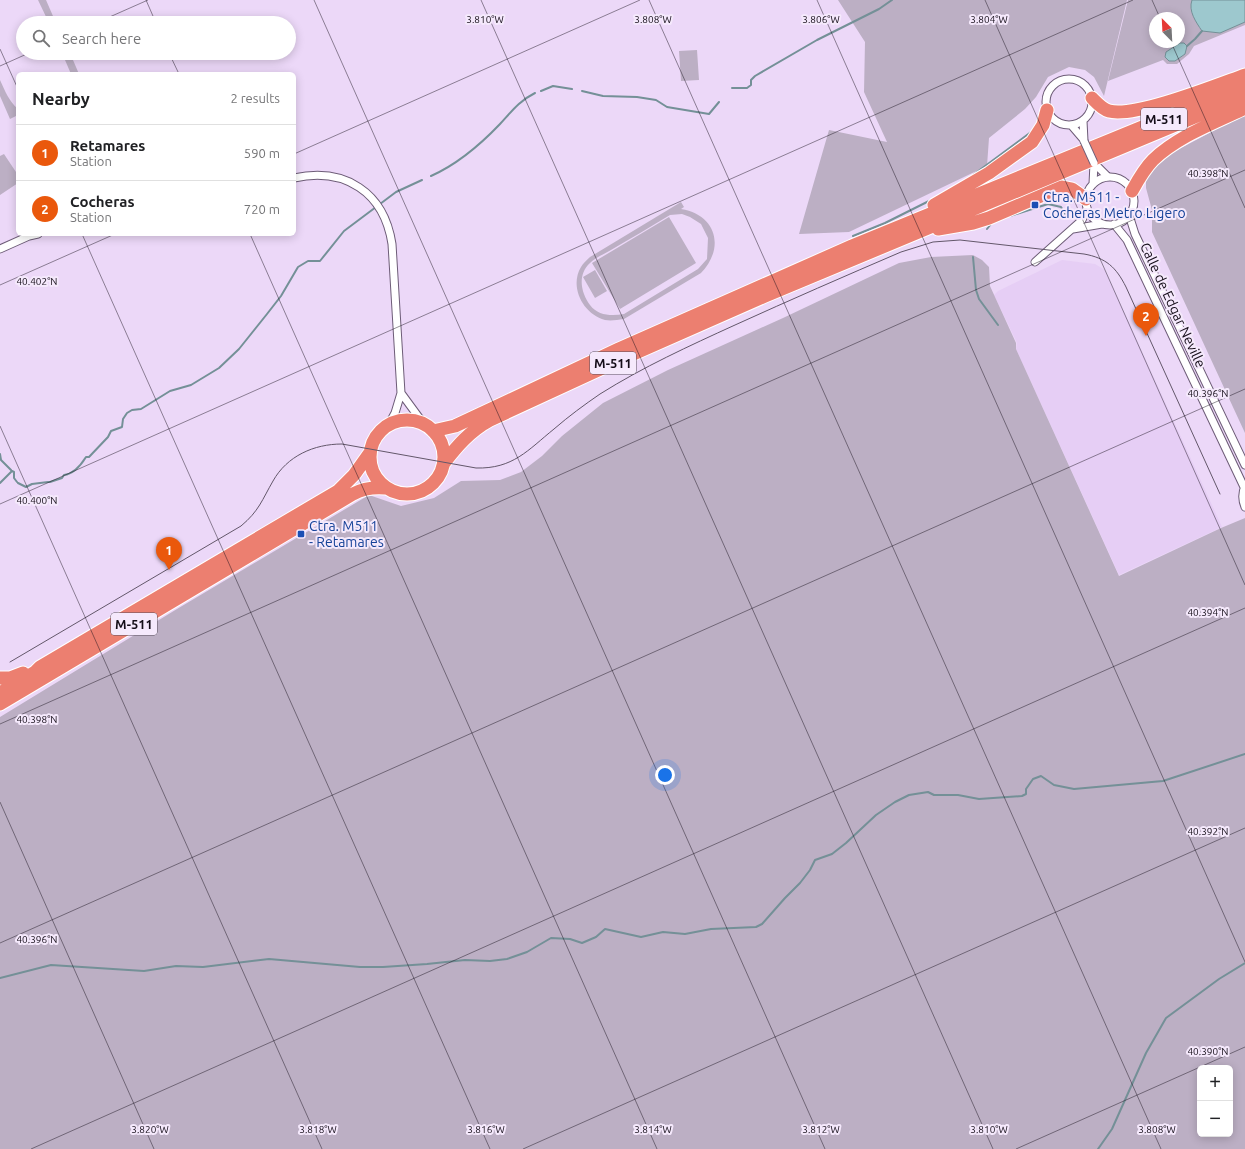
<!DOCTYPE html>
<html lang="en">
<head>
<meta charset="utf-8">
<style>
  body { margin:0; font-family:Ubuntu,sans-serif; background:#f2f2f2; color:#202124 }
  .controls { position:absolute; right:12px; bottom:12px; display:grid; overflow:hidden; border-radius:6px; box-shadow:0 2px 10px #0003 }
  .controls button { width:36px; height:36px; display:grid; place-items:center; padding:0; border:0; border-bottom:1px solid #e0e0e0; background:#fff; color:#202124; font:20px sans-serif }
  .compass { position:absolute; left:1149px; top:12px; width:36px; height:36px; border-radius:50%; background:#fff; box-shadow:0 2px 10px #0003; rotate:336deg }
  .you { position:absolute; left:665px; top:775px; width:14px; height:14px; margin:-10px; border:3px solid #fff; border-radius:50%; background:#1a73e8; box-shadow:0 0 0 6px #1a73e833 }
  .badge { display:grid; place-items:center; width:26px; height:26px; border-radius:50%; background:#ea580c; color:#fff; font-size:13px; font-weight:700 }
  .pin { position:absolute; translate:-50% -33px; filter:drop-shadow(0 1px 2px #0008) }
  .pin::after { content:''; position:absolute; top:21px; width:14px; height:12px; background:inherit; clip-path:polygon(0 0,100% 0,50% 100%) }
  .list { margin:0; padding:0; list-style:none }
  h2 { display:flex; justify-content:space-between; align-items:center; height:52px; margin:0; padding:0 16px; font-size:17px }
  h2 small { font-size:13px; font-weight:400; color:#757577 }
  .list li { display:grid; grid-template-columns:26px 1fr auto; gap:12px; align-items:center; box-sizing:border-box; height:56px; padding:0 16px; border-top:1px solid #e0e0e0 }
  .list b { display:block; font-size:15px; white-space:nowrap }
  .list p { margin:0; font-size:13px; white-space:nowrap; color:#757577 }
  .list em { font-size:13px; font-style:normal; color:#757577 }
  .icon { flex:none; width:22px; height:22px; fill:none; stroke:currentColor; stroke-width:2; stroke-linecap:round; stroke-linejoin:round }
  .map { position:relative; flex:none; width:1245px; height:1149px; overflow:hidden }
  .search { position:absolute; background:#fff; box-shadow:0 2px 10px #0003; left:16px; top:16px; width:280px; height:44px; display:flex; align-items:center; gap:10px; box-sizing:border-box; padding:0 14px; border-radius:22px; color:#757577; font-size:15px }
  .panel { position:absolute; background:#fff; box-shadow:0 2px 10px #0003; left:16px; top:72px; width:280px; height:164px; border-radius:6px }
  .map>svg:first-child { display:block }
  .built { fill:#e6cef5 }
  .green { fill:#bcafc4; fill-rule:evenodd }
  .water { fill:#9dc8ce; stroke:#749097 }
  .lines { fill:none; stroke-linecap:round; stroke-linejoin:round }
  .stream { stroke:#749097; stroke-width:2 }
  .street-casing { stroke:#6d5c77; stroke-width:9 }
  .highway-casing { stroke:#fff; stroke-width:15 }
  .street { stroke:#fff; stroke-width:7 }
  .highway { stroke:#ec7f70; stroke-width:13 }
  .tram { stroke:#63576a; stroke-width:1 }
  .street-bridge-casing { stroke:#6d5c77; stroke-width:9; stroke-linecap:butt }
  .street-bridge { stroke:#fff; stroke-width:7 }
  .ticks { fill:none; stroke:#140d18; stroke-width:1; stroke-opacity:0.45 }
  .transit-dot { fill:#1a4fb4; stroke:#f5e9fc; stroke-width:1.5 }
  .labels { text-anchor:middle; dominant-baseline:central; stroke-width:4; stroke-linejoin:round; paint-order:stroke }
  .shield { fill:#f5e9fc; stroke:#584f5c; stroke-width:1 }
  .shield-label { font-size:13px; font-weight:bold; fill:#140d18 }
  .transit-label { font-size:14px; fill:#164399; stroke:#f5e9fc; text-anchor:start }
  .street-label { font-size:14px; fill:#140d18; stroke:#f5e9fc }
  .ticks-label { font-size:10px; text-anchor:middle; fill:#140d18; stroke:#f5e9fc; stroke-width:4; stroke-linejoin:round; paint-order:stroke }
</style>
</head>
<body>
<div class="map">
<svg width="1245" height="1149" viewBox="0 0 1245 1149">
  <rect width="100%" height="100%" fill="#ecd8f8"/>
  <!-- built -->
  <path class="built" d="M 1062,260 L 1095,264 L 1105,270 L 1222,527 L 1119,575 L 1016,349 L 1017,343 L 994,295 L 998,291 Z"/>
  <!-- green -->
  <path class="green" d="M 38,0 L 46,0 L 56,23 L 49,23 Z
    M 838,0 L 1127,0 L 1104,96 L 1094,77 L 1085,70 L 1069,67 L 1048,77 L 1036,97 L 1025,109 L 989,138 L 987,166 L 849,232 L 799,234 L 829,130 L 887,142 L 864,92 L 865,42 Z
    M 1128,0 L 1245,0 L 1245,25 L 1194,46 L 1189,54 L 1177,64 L 1167,64 L 1163,60 L 1108,81 ZM 1155,18 L 1179,18 L 1179,42 L 1155,42 Z
    M 697,50 L 699,80 L 681,81 L 679,51 Z
    M 62,53 L 70,53 L 79,74 L 71,74 Z
    M 0,80 C 5,91 9,101 18,109 L 18,117 L 16,116 L 10,119 L 0,96 Z
    M 1245,114 L 1245,433 L 1152,232 L 1152,210 L 1146,188 L 1146,177 L 1166,156 Z
    M 4,154 L 18,175 L 18,183 L 0,195 L 0,156 Z
    M 681,202 L 684,207 L 681,209 C 717,215 725,248 701,273 L 624,319 C 617,320 611,321 605,320 C 583,314 569,287 581,267 C 583,263 587,260 590,257 ZM 682,214 L 690,217 L 701,224 L 708,238 L 707,259 L 698,269 L 624,314 C 612,316 598,316 590,305 C 581,293 577,275 590,263 C 595,258 604,254 611,250 C 630,239 650,227 670,215 Z
    M 669,217 L 696,263 L 620,309 L 592,263 Z
    M 973,255 L 982,260 L 989,267 L 990,286 L 1016,343 L 1016,349 L 1119,576 L 1221,528 L 1245,518 L 1245,1149 L 0,1149 L 0,717 L 177,609 L 369,495 L 401,506 L 434,498 L 461,481 L 500,480 L 521,472 L 542,456 L 562,436 L 603,403 L 668,370 L 783,318 L 899,263 L 931,257 ZM 1200,1068 L 1230,1068 L 1230,1134 L 1200,1134 Z
    M 595,270 L 607,291 L 595,298 L 583,277 Z"/>
  <!-- water -->
  <path class="water" d="M 1192,0 L 1245,0 L 1245,22 L 1220,33 L 1202,31 C 1196,22 1188,11 1192,0 Z
    M 1180,43 L 1184,43 L 1187,46 L 1185,54 L 1175,61 L 1169,61 L 1165,57 L 1166,52 Z"/>
  <g class="lines">
    <!-- stream -->
    <path class="stream" d="M 1187,46 L 1195,39 L 1202,31
      M 732,88 L 747,88 L 751,85 L 751,80 L 755,76 L 817,40 L 879,9 L 892,0
      M 541,91 L 553,86 L 572,89
      M 582,91 L 603,96 L 637,97 L 656,100 L 667,107 L 709,114 L 719,102
      M 973,175 L 1031,132
      M 431,176 C 458,164 480,145 500,124 C 512,111 519,101 535,93
      M 1010,216 L 1048,204 L 1061,207 L 1066,215
      M 987,229 L 991,224
      M 853,236 L 885,223 L 931,200
      M 973,257 L 976,290 L 979,299 L 998,325
      M 0,454 L 1,460 L 11,470
      M 0,483 L 12,471 L 14,472 L 14,478 L 17,482
      M 18,483 L 26,487 L 32,484 L 48,482 L 50,482 L 62,478 L 64,475 C 74,474 81,465 86,457 L 89,457 L 108,437 L 111,431 L 122,427 L 123,419 L 127,413 L 132,410 L 141,409 L 170,391 L 191,385 L 219,368 L 239,349 L 267,314 L 281,296 L 298,267 L 308,261 L 320,261 L 344,231 L 396,192 L 422,180
      M 0,978 L 51,965 L 144,971 L 176,966 L 203,967 L 269,959 L 360,967 L 383,967 L 427,964 L 465,960 L 490,961 L 507,959 L 527,952 L 551,938 L 570,939 L 582,943 L 596,937 L 605,929 L 641,937 L 663,932 L 685,934 L 711,929 L 756,927 L 762,924 L 785,898 L 800,883 L 810,870 L 815,860 L 832,854 L 846,843 L 876,815 L 895,802 L 909,795 L 928,792 L 934,795 L 958,795 L 979,799 L 1022,796 L 1026,794 L 1026,789 L 1033,779 L 1041,776 L 1054,785 L 1074,789 L 1163,781 L 1245,754
      M 1098,1149 L 1112,1129 L 1146,1053 L 1166,1018 L 1219,979 L 1245,963"/>
    <defs>
      <path id="street" d="M1046 102a23 23 0 1 1 46 0a23 23 0 1 1-46 0Z
        M 1083,121 L 1084,141
        M 1072,126 L 1084,140
        M 1094,163 L 1108,177
        M1086 201a24 24 0 1 1 48 0a24 24 0 1 1-48 0Z
        M 294,178 C 345,167 384,192 392,244 L 401,393 L 423,423
        M 1093,184 L 1094,163
        M 1129,215 L 1135,234 L 1245,465
        M 1114,224 L 1127,240 L 1244,487
        M 1073,229 L 1102,224
        M 0,249 L 29,236 L 38,234
        M 1035,262 L 1082,220 L 1087,209
        M 389,424 L 395,413 L 401,393
        M 1245,486 C 1242,493 1242,500 1245,507"/>
      <path id="highway" d="M 1092,98 C 1097,103 1102,109 1109,111 C 1135,118 1217,85 1245,75
        M 1132,191 C 1138,180 1144,169 1153,160 C 1178,136 1214,123 1245,108
        M 934,205 L 989,173 L 1032,142 L 1043,125 L 1047,110
        M 938,229 L 973,223 L 989,218 L 1062,187 L 1072,189 L 1086,199
        M370 457a37 37 0 1 1 74 0a37 37 0 1 1-74 0Z
        M 433,431 L 455,426 L 619,349 L 852,246 L 1245,85
        M 444,463 C 457,446 470,431 490,420 L 624,358 L 765,296 L 1245,96
        M 0,678 L 10,678 L 23,673
        M 0,693 L 35,672 L 40,667 L 338,491 L 354,475 L 369,454
        M 0,704 L 353,494 C 364,488 373,487 385,488"/>
    </defs>
    <!-- street casing -->
    <use href="#street" class="street-casing"/>
    <!-- highway casing -->
    <use href="#highway" class="highway-casing"/>
    <!-- street -->
    <use href="#street" class="street"/>
    <!-- highway -->
    <use href="#highway" class="highway"/>
    <!-- tram -->
    <path class="tram" d="M 10,662 L 241,526 C 259,511 262,500 273,481 C 287,456 314,444 342,444 L 476,468 C 513,469 528,450 554,429 C 569,416 584,405 600,394 C 643,367 689,346 735,325 C 790,300 845,276 901,252 L 933,242 L 960,240 L 1084,254 C 1106,258 1116,267 1126,287 L 1220,494"/>
    <defs>
      <path id="street-bridge" d="M 1084,141 L 1094,163"/>
    </defs>
    <!-- street-bridge casing -->
    <use href="#street-bridge" class="street-bridge-casing"/>
    <!-- street-bridge -->
    <use href="#street-bridge" class="street-bridge"/>
  </g>
  <!-- ticks -->
  <path class="ticks" d="M 146,0 L 156,23M 314,0 L 825,1149M 481,0 L 993,1149M 649,0 L 1161,1149M 817,0 L 1245,962M 985,0 L 1245,585M 1152,0 L 1160,18M 96,23 L 148,0M 1171,42 L 1245,208M 0,49 L 18,89M 169,53 L 179,74M 0,66 L 29,53M 294,154 L 640,0M 82,234 L 490,1149M 250,234 L 657,1149M 0,285 L 115,234M 0,426 L 322,1149M 0,504 L 1133,0M 0,724 L 1245,170M 0,802 L 154,1149M 0,943 L 1245,389M 31,1149 L 1245,608M 523,1149 L 1245,828M 1016,1149 L 1245,1047"/>
  <!-- markers -->
  <g class="transit-dot">
    <rect x="1031" y="201" width="8" height="8" rx="2"/>
    <rect x="297" y="530" width="8" height="8" rx="2"/>
  </g>
  <g class="labels">
    <!-- shield labels -->
    <g class="shield">
      <rect x="1141" y="108" width="46" height="22" rx="3"/>
      <rect x="590" y="352" width="46" height="22" rx="3"/>
      <rect x="111" y="613" width="46" height="22" rx="3"/>
    </g>
    <g class="shield-label">
      <text x="1164" y="119">M-511</text>
      <text x="613" y="363">M-511</text>
      <text x="134" y="624">M-511</text>
    </g>
    <!-- transit labels -->
    <g class="transit-label">
      <text x="1043" y="197">Ctra. M511 -<tspan x="1043" dy="16">Cocheras Metro Ligero</tspan></text>
      <text x="309" y="526">Ctra. M511<tspan x="309" dy="16">- Retamares</tspan></text>
    </g>
    <!-- street labels -->
    <g class="street-label">
      <text transform="translate(1173 305) rotate(65)">Calle de Edgar Neville</text>
    </g>
  </g>
  <g class="ticks-label">
    <text x="485" y="23">3.810°W</text>
    <text x="653" y="23">3.808°W</text>
    <text x="821" y="23">3.806°W</text>
    <text x="989" y="23">3.804°W</text>
    <text x="1208" y="177">40.398°N</text>
    <text x="37" y="285">40.402°N</text>
    <text x="1208" y="397">40.396°N</text>
    <text x="37" y="504">40.400°N</text>
    <text x="1208" y="616">40.394°N</text>
    <text x="37" y="723">40.398°N</text>
    <text x="1208" y="835">40.392°N</text>
    <text x="37" y="943">40.396°N</text>
    <text x="1208" y="1055">40.390°N</text>
    <text x="150" y="1133">3.820°W</text>
    <text x="318" y="1133">3.818°W</text>
    <text x="486" y="1133">3.816°W</text>
    <text x="653" y="1133">3.814°W</text>
    <text x="821" y="1133">3.812°W</text>
    <text x="989" y="1133">3.810°W</text>
    <text x="1157" y="1133">3.808°W</text>
  </g>
</svg>
<div class="controls">
<button>+</button>
<button>−</button>
</div>
<svg class="compass" viewBox="-18 -18 36 36"><path d="M0-13l5 13h-10z" fill="#e53935"/><path d="M0 13l5-13h-10z" fill="#757577"/></svg>
<div class="you"></div>
<div class="pin badge" style="left:169px;top:570px">1</div>
<div class="pin badge" style="left:1146px;top:336px">2</div>
<div class="search"><svg class="icon" aria-label="search" viewBox="0 0 24 24"><circle cx="10" cy="10" r="6"/><path d="M15 15l6 6"/></svg>Search here</div>
<section class="panel">
<h2>Nearby<small>2 results</small></h2>
<ul class="list">
<li><span class="badge">1</span><div><b>Retamares</b><p>Station</p></div><em>590 m</em></li>
<li><span class="badge">2</span><div><b>Cocheras</b><p>Station</p></div><em>720 m</em></li>
</ul>
</section>
</div>
</body>
</html>
